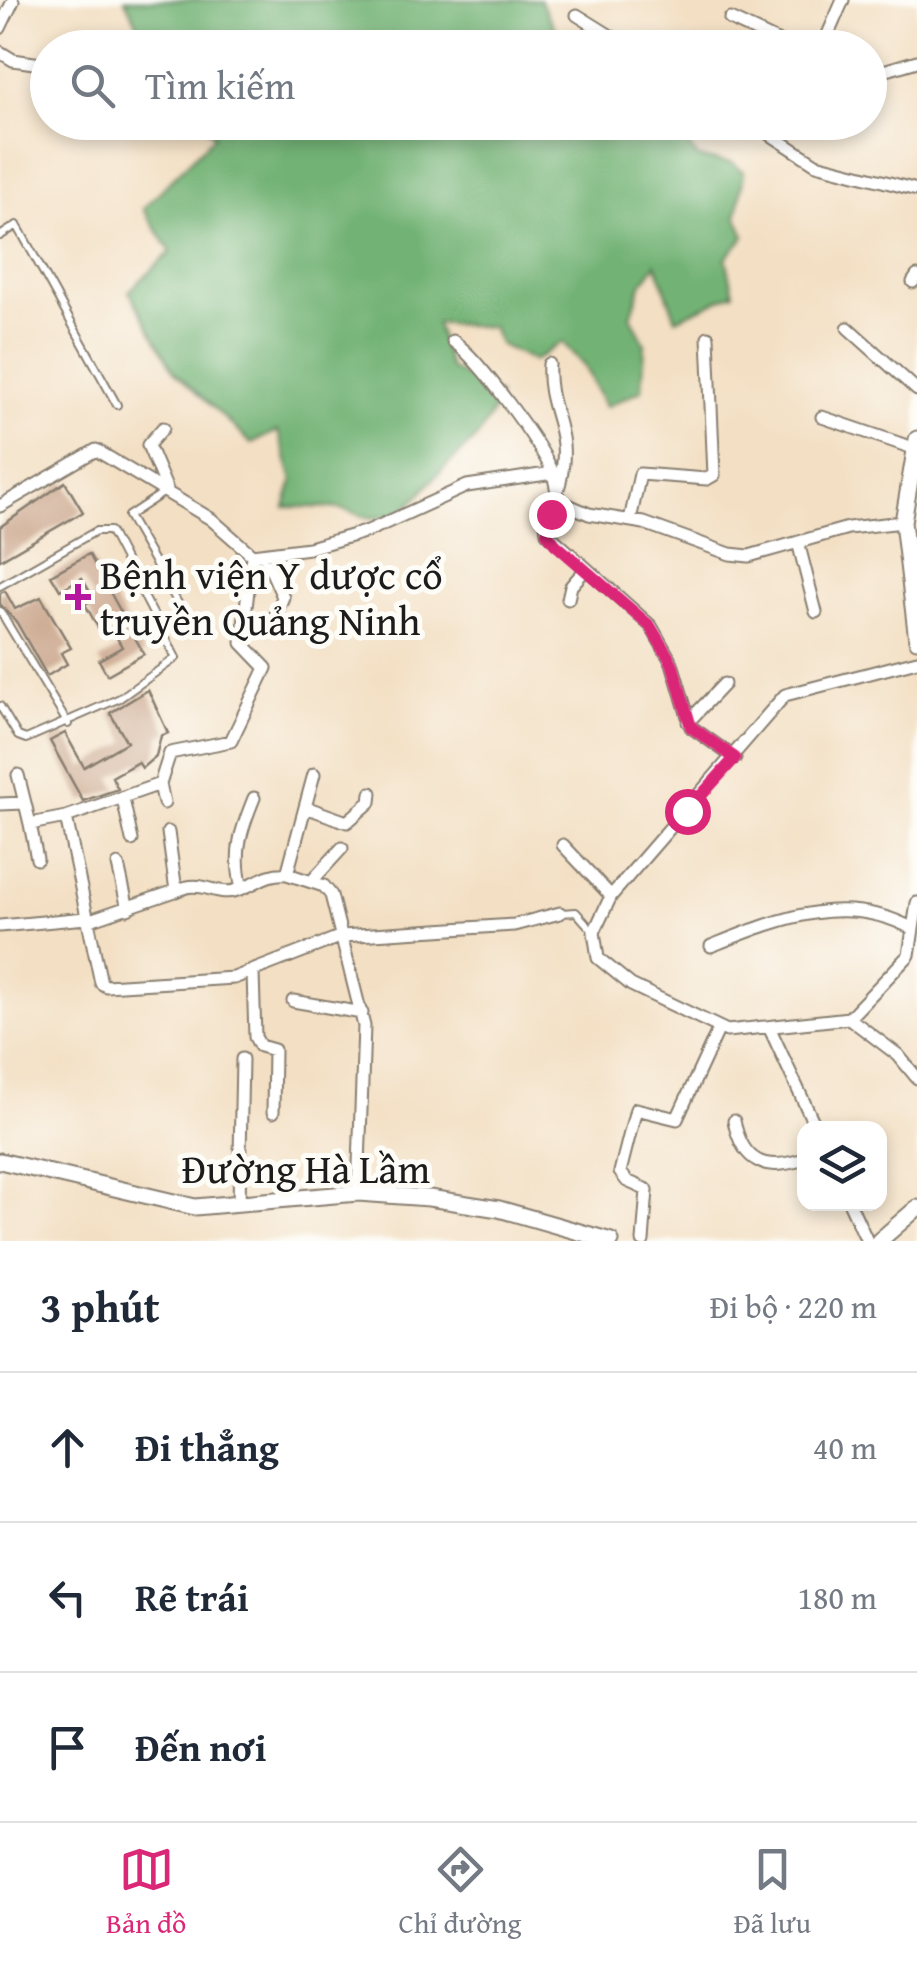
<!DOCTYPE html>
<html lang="vi">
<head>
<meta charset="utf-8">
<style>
  body { margin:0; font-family:"Gentium Book Plus",serif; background:#f6f6f7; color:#1f2937 }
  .controls { position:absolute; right:30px; bottom:30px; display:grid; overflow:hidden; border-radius:20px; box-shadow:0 5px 15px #0003 }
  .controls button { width:90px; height:90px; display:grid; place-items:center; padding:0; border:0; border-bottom:2px solid #e0e1e3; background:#fff; color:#1f2937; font:50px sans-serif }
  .stop { position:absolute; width:30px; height:30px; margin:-22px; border:8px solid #db2777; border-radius:50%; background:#fff }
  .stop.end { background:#db2777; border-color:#fff; box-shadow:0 2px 10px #0008 }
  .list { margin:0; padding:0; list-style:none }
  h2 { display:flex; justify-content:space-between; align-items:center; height:130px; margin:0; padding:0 40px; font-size:42px }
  h2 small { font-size:32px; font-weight:400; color:#747a83 }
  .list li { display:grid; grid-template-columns:65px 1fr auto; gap:30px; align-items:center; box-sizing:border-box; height:150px; padding:0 40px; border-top:2px solid #e0e1e3 }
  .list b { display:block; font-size:38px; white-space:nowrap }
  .list em { font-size:32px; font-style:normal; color:#747a83 }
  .icon { flex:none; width:55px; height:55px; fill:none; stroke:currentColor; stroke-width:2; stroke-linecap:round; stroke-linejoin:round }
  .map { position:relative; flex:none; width:917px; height:1241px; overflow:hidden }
  .search { position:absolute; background:#fff; box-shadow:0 5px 15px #0003; left:30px; right:30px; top:30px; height:110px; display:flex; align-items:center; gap:25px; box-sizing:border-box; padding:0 35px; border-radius:55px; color:#747a83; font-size:38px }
  .sheet { height:580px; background:#fff }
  nav { display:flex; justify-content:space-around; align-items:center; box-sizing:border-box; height:140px; border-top:2px solid #e0e1e3; background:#fff; font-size:28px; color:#747a83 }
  nav a { display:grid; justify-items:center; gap:5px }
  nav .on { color:#db2777 }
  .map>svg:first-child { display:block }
  .forest { fill:#72b275; stroke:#476748; stroke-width:2.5 }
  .building { fill:#c59b7f }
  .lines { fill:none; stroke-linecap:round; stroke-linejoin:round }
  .service-casing { stroke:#887e70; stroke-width:10 }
  .minor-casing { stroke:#887e70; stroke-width:15 }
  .secondary-casing { stroke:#887e70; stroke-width:19 }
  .service { stroke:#fff; stroke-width:6 }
  .minor { stroke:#fff; stroke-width:11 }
  .secondary { stroke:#fff; stroke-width:15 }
  .route { stroke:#db2777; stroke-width:12 }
  .poi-dot { fill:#b5179e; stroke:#fdfcf7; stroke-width:4 }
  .labels { text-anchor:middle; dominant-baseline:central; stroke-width:10; stroke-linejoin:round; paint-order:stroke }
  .poi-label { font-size:40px; fill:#1c1c1c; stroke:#fdfcf7; text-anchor:start }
  .street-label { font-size:40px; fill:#1c1c1c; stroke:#fdfcf7 }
</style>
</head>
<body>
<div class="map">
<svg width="917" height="1241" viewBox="0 0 917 1241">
  <rect width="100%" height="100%" fill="#fdfcf7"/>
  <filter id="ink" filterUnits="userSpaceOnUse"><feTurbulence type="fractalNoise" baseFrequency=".01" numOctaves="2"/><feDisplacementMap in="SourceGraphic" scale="20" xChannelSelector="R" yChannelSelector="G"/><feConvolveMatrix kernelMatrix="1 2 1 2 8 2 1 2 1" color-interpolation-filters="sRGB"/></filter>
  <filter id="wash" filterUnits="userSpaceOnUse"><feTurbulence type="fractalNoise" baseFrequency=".0048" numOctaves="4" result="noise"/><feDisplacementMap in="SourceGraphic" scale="40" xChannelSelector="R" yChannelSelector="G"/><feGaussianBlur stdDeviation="2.25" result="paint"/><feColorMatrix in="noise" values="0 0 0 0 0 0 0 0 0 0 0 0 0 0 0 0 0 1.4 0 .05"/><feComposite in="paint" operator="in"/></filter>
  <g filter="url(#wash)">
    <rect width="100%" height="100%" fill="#f3dfc3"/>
    <!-- forest -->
    <path class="forest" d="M 125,0 L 540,0 L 562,42 L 570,47 L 149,47 Z
      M 204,123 L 669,123 L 699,158 L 732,163 L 744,172 L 737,217 L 745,236 L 726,258 L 734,293 L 676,319 L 656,264 L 641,285 L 631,316 L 645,344 L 642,390 L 605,407 L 584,366 L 562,342 L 534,361 L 499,344 L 492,327 L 436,323 L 450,368 L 499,395 C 483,440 469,443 438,474 C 418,495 409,514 377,518 C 362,519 352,510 340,509 C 322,506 303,507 285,507 L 293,481 L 278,431 L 251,443 L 173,370 L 129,291 L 171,252 L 143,209 L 214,136 Z"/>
    <g id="blocks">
      <!-- building -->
      <path class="building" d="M 65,482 L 83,512 L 0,560 L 0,527 Z
        M 89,554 L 144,654 L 107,675 L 99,660 L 122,647 L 111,627 L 101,633 L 85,604 L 94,599 L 82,578 L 60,590 L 51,575 Z
        M 5,591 L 15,609 L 41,597 L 71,648 L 61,653 L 67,664 L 47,676 L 17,623 L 0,604 L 0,593 Z
        M 148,690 L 168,733 L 161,736 L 156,756 L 142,768 L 138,762 L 112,777 L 118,789 L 83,801 L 50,741 L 65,733 L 84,767 L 127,742 L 110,713 Z"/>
    </g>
  </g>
  <g filter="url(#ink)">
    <use href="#blocks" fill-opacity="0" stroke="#887e70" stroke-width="2.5"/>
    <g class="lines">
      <defs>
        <path id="service" d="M 0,236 L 17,225 L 117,405
          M 166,491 L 128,516 L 194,631
          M 0,586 L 96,531 L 110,531 L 176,658 L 120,698 L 26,739 L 18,736 L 0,706
          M 0,611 L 68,724
          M 561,913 L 576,912 L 593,931"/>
        <path id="minor" d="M 577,15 L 630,48
          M 730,19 L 792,48
          M 0,28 L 13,1
          M 77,48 L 93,48
          M 822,48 L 843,0
          M 0,52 L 13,60 L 48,65
          M 870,75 L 917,61
          M 751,122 L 816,164 L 917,190
          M 913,282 L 917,276
          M 848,328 L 917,390
          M 453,341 C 479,359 541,444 553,473
          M 549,364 C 546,414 574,428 559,486
          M 822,417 L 913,448
          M 163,428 L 148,445 L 167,490
          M 559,501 L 546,523 L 547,533 L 651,626 L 672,663 L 691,727 L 735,758
          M 0,506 L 96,450 L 211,519 L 252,555 L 309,548 L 368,531 L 467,486 L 553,473 L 559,501 L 589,514 L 644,523 L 730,554 L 749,556 L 848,528 L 903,522
          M 630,520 L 640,474 L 707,479 L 714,475 L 708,337
          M 798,542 L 816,612
          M 264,554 L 283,597 L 268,633
          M 568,599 L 571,586 L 585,570
          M 917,661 L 785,695 L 611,896 L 594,932 L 598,958 L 631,985 L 727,1031 L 849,1018 L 909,955 L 917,903
          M 688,722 L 724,684
          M 314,774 L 287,874 L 324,886 L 331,895 L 364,1026 L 358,1193
          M 18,775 L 25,803
          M 160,784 L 164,803
          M 123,799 L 132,840
          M 0,804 L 25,803 L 30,824 L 66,817 L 160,784 L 170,753 L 231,741 L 266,668 L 242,643 L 252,555
          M 308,808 L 347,822 L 370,802 L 371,793
          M 66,817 L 101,983 L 106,986 L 234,978 L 342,936 L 514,925 L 560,913
          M 30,824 L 37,859
          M 168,832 L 176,891
          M 563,845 L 611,896
          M 118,865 L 128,909
          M 311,882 L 342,848
          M 242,888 C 233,852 241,830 254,798
          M 87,921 L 187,887 C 204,883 217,895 234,891 C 255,886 264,872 287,874
          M 0,926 L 86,918
          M 711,946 C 777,920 844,891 913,929
          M 253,973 L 255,1037 L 260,1046 L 274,1050 L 273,1112
          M 293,1001 L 362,1013
          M 849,1018 L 898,1055 L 917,1078
          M 770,1029 L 816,1128
          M 734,1121 C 743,1163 765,1172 804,1159
          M 239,1204 L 242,1059
          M 850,1204 L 867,1241
          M 643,1241 L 647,1190 L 627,1181 L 620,1172 L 636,1109 L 677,1119 L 719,1028"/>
        <path id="secondary" d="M 917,439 L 903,522 L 917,640
          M 0,1161 L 195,1207 L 358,1193 L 429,1198 L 499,1209 L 611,1241
          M 879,1241 L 917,1208"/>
      </defs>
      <!-- service casing -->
      <use href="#service" class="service-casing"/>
      <!-- minor casing -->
      <use href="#minor" class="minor-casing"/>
      <!-- secondary casing -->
      <use href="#secondary" class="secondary-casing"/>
      <!-- service -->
      <use href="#service" class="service"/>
      <!-- minor -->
      <use href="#minor" class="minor"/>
      <!-- secondary -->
      <use href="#secondary" class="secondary"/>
    </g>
  </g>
  <g class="lines" filter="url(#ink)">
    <!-- route -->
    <path class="route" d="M 551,514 L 547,533 L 555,544 L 650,626 L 672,663 L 691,727 L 735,758 L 687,811"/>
  </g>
  <!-- markers -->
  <path class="poi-dot" d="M73 582h10v10h10v10h-10v10h-10v-10h-10v-10h10z"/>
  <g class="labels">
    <!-- poi labels -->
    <g class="poi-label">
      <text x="100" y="574">Bệnh viện Y dược cổ<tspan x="100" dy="46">truyền Quảng Ninh</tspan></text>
    </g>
    <!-- street labels -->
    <g class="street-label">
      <text x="306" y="1168">Đường Hà Lầm</text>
    </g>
  </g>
</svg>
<div class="controls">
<button><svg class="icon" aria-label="layers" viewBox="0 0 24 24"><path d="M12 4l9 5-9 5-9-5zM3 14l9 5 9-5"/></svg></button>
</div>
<div class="stop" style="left:687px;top:811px"></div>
<div class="stop end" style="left:551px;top:514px"></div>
<div class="search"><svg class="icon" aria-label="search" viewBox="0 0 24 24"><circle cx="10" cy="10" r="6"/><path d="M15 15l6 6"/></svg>Tìm kiếm</div>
</div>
<section class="sheet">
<h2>3 phút<small>Đi bộ · 220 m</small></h2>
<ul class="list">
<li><svg class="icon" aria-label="ahead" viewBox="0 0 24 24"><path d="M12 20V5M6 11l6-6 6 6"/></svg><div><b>Đi thẳng</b></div><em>40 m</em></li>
<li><svg class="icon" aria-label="left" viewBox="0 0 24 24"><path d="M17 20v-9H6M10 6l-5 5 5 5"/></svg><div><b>Rẽ trái</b></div><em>180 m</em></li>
<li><svg class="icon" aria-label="arrive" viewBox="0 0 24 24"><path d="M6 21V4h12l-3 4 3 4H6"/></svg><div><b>Đến nơi</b></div></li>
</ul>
</section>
<nav>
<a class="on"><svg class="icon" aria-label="map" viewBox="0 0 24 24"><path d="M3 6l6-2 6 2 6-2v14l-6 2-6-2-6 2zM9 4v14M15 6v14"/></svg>Bản đồ</a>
<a><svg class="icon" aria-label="directions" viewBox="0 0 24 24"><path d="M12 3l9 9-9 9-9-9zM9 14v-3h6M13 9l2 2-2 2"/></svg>Chỉ đường</a>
<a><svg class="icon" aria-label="saved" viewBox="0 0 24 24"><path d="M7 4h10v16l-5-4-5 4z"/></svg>Đã lưu</a>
</nav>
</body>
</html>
